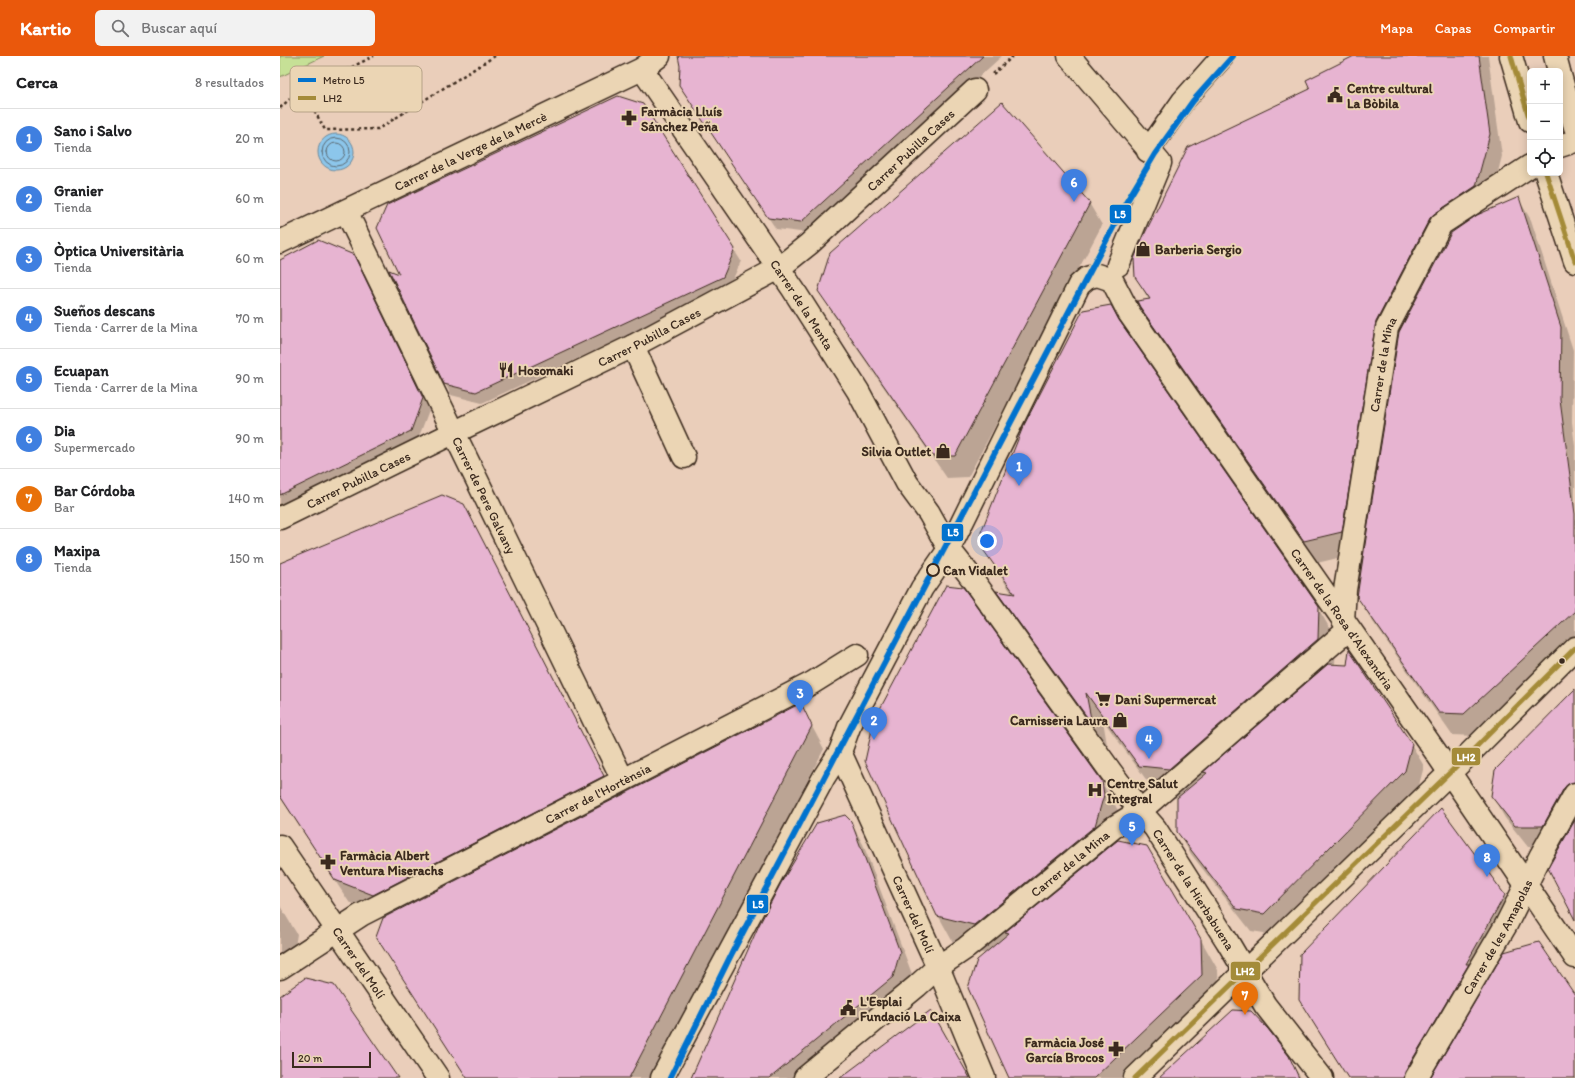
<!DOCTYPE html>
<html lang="es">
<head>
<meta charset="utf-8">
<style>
  body { margin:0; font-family:Itim,sans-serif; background:#f2f2f2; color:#202124 }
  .controls { position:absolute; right:12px; top:12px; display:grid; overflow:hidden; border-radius:6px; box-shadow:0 2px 10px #0003 }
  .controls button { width:36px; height:36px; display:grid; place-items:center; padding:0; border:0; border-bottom:1px solid #e0e0e0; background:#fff; color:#202124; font:20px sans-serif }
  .scale { position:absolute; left:12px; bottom:10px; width:79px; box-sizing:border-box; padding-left:4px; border:2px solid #3b2a1e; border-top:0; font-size:11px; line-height:14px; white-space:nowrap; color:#3b2a1e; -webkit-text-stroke:3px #ebd5b4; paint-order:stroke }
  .you { position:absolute; left:707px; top:485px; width:14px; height:14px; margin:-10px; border:3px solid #fff; border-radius:50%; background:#1a73e8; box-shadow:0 0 0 6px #1a73e833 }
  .badge { display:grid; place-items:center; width:26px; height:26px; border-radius:50%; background:#ea580c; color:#fff; font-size:13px; font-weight:700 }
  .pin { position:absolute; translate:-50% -33px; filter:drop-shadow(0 1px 2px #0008) }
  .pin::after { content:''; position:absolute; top:21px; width:14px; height:12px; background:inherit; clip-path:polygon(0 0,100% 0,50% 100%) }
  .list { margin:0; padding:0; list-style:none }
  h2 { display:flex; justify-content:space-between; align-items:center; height:52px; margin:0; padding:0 16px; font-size:17px }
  h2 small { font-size:13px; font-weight:400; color:#757577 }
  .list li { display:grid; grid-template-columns:26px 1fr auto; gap:12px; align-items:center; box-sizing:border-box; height:60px; padding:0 16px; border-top:1px solid #e0e0e0 }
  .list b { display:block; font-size:15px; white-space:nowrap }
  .list p { margin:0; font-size:13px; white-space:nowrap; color:#757577 }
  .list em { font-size:13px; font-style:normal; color:#757577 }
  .icon { flex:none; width:22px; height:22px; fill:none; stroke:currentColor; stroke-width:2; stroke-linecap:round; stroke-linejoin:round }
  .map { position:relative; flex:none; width:1295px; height:1022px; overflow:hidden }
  header { display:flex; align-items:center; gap:24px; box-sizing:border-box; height:56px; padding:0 20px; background:#ea580c; color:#fff }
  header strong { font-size:19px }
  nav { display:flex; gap:22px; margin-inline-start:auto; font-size:14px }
  .search { width:280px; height:36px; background:#f2f2f2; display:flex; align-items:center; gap:10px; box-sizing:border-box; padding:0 14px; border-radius:6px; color:#757577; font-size:15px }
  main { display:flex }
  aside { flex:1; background:#fff }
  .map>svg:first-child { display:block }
  .green { fill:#c6e096; stroke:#80855a }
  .water { fill:#8cc6eb; stroke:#6c8899 }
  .shadow { fill:#0003; fill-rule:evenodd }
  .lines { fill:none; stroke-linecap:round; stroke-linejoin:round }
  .shore { stroke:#5b6870; stroke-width:1 }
  .building { fill:#e7b4d1; stroke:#3b2a1e }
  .minor-casing { stroke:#3b2a1e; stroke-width:25 }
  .path { stroke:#3b2a1e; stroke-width:2.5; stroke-dasharray:3 3; stroke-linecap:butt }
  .minor { stroke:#ebd5b4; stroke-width:22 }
  .bus-1-casing { stroke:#ebd5b4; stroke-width:8 }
  .bus-1 { stroke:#a48b39; stroke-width:5 }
  .metro-1-casing { stroke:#ebd5b4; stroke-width:9 }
  .metro-1 { stroke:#0072ce; stroke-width:6 }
  .stop-dot { fill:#ebd5b4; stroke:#3b2a1e; stroke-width:2 }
  .bus-dot { fill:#3b2a1e; stroke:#ebd5b4; stroke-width:1.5 }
  .labels { text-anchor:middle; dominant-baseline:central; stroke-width:4; stroke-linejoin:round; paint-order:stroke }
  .poi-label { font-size:13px; font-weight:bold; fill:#3b2a1e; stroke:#ebd5b4; text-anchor:start }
  .street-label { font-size:13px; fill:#3b2a1e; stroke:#ebd5b4 }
  .stop-label { font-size:13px; font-weight:bold; fill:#3b2a1e; stroke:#ebd5b4; text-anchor:start }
  .key { fill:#ebd5b4; stroke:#b6a287; stroke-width:1 }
  .key-label { font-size:11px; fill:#3b2a1e }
  .line-badge { stroke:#ebd5b4; stroke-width:1.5 }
  .badge-label { font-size:11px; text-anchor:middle; font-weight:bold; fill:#fff }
</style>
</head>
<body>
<header>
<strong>Kartio</strong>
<div class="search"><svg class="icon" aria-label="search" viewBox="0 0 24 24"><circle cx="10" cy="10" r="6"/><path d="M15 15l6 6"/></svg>Buscar aquí</div>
<nav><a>Mapa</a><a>Capas</a><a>Compartir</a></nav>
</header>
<main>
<aside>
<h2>Cerca<small>8 resultados</small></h2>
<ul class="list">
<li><span class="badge" style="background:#3f7fe0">1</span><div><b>Sano i Salvo</b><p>Tienda</p></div><em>20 m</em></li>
<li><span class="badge" style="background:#3f7fe0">2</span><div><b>Granier</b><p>Tienda</p></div><em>60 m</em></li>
<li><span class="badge" style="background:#3f7fe0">3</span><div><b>Òptica Universitària</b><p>Tienda</p></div><em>60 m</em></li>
<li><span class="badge" style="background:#3f7fe0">4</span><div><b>Sueños descans</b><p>Tienda · Carrer de la Mina</p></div><em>70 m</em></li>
<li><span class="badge" style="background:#3f7fe0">5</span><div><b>Ecuapan</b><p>Tienda · Carrer de la Mina</p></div><em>90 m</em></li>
<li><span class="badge" style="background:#3f7fe0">6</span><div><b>Dia</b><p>Supermercado</p></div><em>90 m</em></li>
<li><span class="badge" style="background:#e8710a">7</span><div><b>Bar Córdoba</b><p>Bar</p></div><em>140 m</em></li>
<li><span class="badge" style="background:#3f7fe0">8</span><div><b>Maxipa</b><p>Tienda</p></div><em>150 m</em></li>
</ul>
</aside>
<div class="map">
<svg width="1295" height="1022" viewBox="0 0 1295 1022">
  <rect width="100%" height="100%" fill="#eaceba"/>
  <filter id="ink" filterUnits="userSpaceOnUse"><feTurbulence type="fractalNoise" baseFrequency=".025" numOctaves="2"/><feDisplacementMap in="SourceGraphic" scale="8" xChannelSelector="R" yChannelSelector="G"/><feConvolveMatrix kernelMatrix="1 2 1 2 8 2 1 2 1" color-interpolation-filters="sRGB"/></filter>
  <g filter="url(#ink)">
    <!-- green -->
    <path class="green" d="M 0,0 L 44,0 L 0,21 Z"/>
    <!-- water -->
    <path class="water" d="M38 96a18 18 0 1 1 36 0a18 18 0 1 1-36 0Z"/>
    <!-- shadow -->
    <path class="shadow" d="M 400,0 L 722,0 L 528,177 L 496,173 L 400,29 L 401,10 Z
      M 1077,0 L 1208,0 L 1222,100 L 1209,152 L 1199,158 L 1238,142 L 1251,164 L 1293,294 L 1292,366 L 1295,390 L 1295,589 L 1197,680 L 1172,679 L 1091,563 L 1078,541 L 1120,276 L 1172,176 L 1167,179 L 1108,289 L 1074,498 L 1037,507 L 874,273 L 859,246 L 869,244 L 856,221 L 1032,34 Z
      M 809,147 L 822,169 L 688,421 L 667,422 L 552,257 L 540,235 Z
      M 454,194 L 461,205 L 449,232 L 202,347 L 171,339 L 165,327 L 121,220 Z
      M 0,205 L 80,212 L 149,354 L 137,386 L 0,453 Z
      M 843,271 L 1038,552 L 1056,583 L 1055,609 L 1131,688 L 1144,710 L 1137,737 L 997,879 L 971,875 L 911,798 L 898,776 L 898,742 L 878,740 L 823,664 L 828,695 L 735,566 L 718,536 L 732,538 L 705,495 ZM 737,566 L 740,566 L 816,671 L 814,673 Z
      M 183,448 L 196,471 L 336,743 L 520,648 L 544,693 L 373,1022 L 187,1022 L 97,881 L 107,861 L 69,846 L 0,741 L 0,508 Z
      M 1295,635 L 1295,756 L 1275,791 L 1248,791 L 1225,762 L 1212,740 Z
      M 821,725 L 839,756 L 841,770 L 836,787 L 921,884 L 938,914 L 939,950 L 863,1022 L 730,1022 L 706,898 L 675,890 L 658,859 Z
      M 570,765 L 583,788 L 632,918 L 625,943 L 529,1022 L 412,1022 Z
      M 1224,840 L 1238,865 L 1201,932 L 1203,935 L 1295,941 L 1295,1022 L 1068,1022 L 1020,944 Z
      M 0,850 L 17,878 L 12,909 L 0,918 Z
      M 1008,1001 L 1021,1022 L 880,1022 Z"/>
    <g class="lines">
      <!-- shore -->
      <path class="shore" d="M42 96a14 14 0 1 1 28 0a14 14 0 1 1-28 0Z
        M47 96a9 9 0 1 1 18 0a9 9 0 1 1-18 0Z"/>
    </g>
    <!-- building -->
    <path class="building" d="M 398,0 L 703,0 L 521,166 L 488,162 L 399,29 L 400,10 Z
      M 1074,0 L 1199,0 L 1210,78 L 1196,130 L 1154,158 L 1150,162 L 1096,266 L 1062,476 L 1024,485 L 860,251 L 857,245 L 870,243 L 855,221 L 854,203 L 862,183 L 908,91 L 1030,33 L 1026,24 Z
      M 338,40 L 363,48 L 455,193 L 443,221 L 196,336 L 164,328 L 109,214 L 119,218 L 97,172 L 107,149 Z
      M 722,46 L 810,147 L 675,400 L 653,400 L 538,235 L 550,197 Z
      M 1239,141 L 1281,271 L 1280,344 L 1295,458 L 1295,555 L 1184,658 L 1159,657 L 1077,541 L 1088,469 L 1119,276 L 1171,177 L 1197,159 Z
      M 38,184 L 74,199 L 143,342 L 131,375 L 0,439 L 0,204 Z
      M 831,249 L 839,264 L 1039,551 L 1038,583 L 889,713 L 859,710 L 806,637 L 812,668 L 716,535 L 735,538 L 704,495 L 701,476 L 743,371 L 803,254 Z
      M 162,439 L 184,448 L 324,720 L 93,839 L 55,824 L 0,740 L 0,507 Z
      M 666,529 L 683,531 L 822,725 L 824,739 L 815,770 L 694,869 L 657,860 L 585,705 L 594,664 Z
      M 1069,594 L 1132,688 L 1125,715 L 984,858 L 957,853 L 897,776 L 897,742 L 927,717 L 923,716 L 1048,608 L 1067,609 Z
      M 1295,633 L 1295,726 L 1288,728 L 1284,732 L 1263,770 L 1235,770 L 1211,740 L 1215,714 Z
      M 521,647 L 532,670 L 349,1022 L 187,1022 L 96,881 L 103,862 Z
      M 1161,752 L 1225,839 L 1186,908 L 1189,908 L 1125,1016 L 1124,1022 L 1068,1022 L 1019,944 L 1020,898 Z
      M 565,759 L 571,765 L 620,896 L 613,921 L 490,1022 L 411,1022 L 479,869 L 501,827 L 537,767 Z
      M 1295,764 L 1295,864 L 1268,812 Z
      M 838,784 L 867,790 L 921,883 L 922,919 L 814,1022 L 729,1022 L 688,932 L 697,904 L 729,877 L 725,876 Z
      M 1259,886 L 1295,939 L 1295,1022 L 1150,1022 L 1224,896 Z
      M 25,922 L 54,929 L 118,1022 L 0,1022 L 0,940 Z
      M 651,954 L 690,1022 L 560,1022 Z
      M 953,954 L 971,955 L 988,973 L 1009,1000 L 1019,1022 L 879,1022 Z"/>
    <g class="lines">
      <defs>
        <g id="minor">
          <path d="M 789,0 L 880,107 L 838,209"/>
          <path d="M 1231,0 L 1250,65"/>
          <path d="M 1275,0 L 1279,15"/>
          <path id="s1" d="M 362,13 L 513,233 L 578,335 L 627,427 L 649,457 L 669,493 L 688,517 L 831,716 L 860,755 L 875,772 L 947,885 L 985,949 L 1042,1022"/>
          <path d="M 1280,19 L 1295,71"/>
          <path d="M 1280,90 L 1295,85"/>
          <path d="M 868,95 L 903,45 L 943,0"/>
          <path d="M 1266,117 L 1295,205"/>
          <path id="s2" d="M 66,155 L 343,724"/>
          <path id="s3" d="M 0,186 L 362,13 L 379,0"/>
          <path d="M 353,290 L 404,401"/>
          <path id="s4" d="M 0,462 L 173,377 L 353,290 L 499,212 L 529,188 L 695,34"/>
          <path id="s5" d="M 1063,564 L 1065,534 L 1107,272 L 1161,168 L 1250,110"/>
          <path id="s6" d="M 560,696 L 658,911 L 704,1022"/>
          <path id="s7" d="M 0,790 L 158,1022"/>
          <path id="s8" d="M 0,912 L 81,859 L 532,627 L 577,599"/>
          <path id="s9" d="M 382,1022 L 544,721 L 560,696 L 569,671 L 642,532 L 669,493 L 799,229 L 807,222 L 817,219 L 832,224 L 849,257 L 1155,695 L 1295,901"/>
          <path id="s10" d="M 525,1022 L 637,930 L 658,911 L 686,892 L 834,771 L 860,755 L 1069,573"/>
          <path d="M 855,1022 L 1187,700 L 1295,592"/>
          <path id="s11" d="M 1136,1022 L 1226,869 L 1261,799 L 1295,738"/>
        </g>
      </defs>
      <!-- minor casing -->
      <use href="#minor" class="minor-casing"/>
      <!-- path -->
      <path class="path" d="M 713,18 L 733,0
        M 26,39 L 45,74 L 98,73 L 215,0
        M 0,52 L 12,41 L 26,39 L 42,26 L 94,0"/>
      <!-- minor -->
      <use href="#minor" class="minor"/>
      <defs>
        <path id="bus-1" d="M 1231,0 L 1250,65
          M 1266,117 L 1295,205
          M 855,1022 L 1187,700 L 1295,592"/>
      </defs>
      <!-- bus-1 casing -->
      <use href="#bus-1" class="bus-1-casing"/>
      <!-- bus-1 -->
      <use href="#bus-1" class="bus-1"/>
      <defs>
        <path id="metro-1" d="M 390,1022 L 452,897 L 847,145 L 875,98 L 913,45 L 953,0"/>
      </defs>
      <!-- metro-1 casing -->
      <use href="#metro-1" class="metro-1-casing"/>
      <!-- metro-1 -->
      <use href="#metro-1" class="metro-1"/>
    </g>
  </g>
  <!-- icons -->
  <defs>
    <symbol id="civic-bare" viewBox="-9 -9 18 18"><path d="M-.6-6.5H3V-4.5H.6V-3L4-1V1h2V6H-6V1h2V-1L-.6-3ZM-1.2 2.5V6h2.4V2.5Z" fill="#3b2a1e" stroke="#ebd5b4" stroke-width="2.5" paint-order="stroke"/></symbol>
    <symbol id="pharmacy-bare" viewBox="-9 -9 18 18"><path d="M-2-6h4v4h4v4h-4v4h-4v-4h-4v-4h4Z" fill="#3b2a1e" stroke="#ebd5b4" stroke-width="2.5" paint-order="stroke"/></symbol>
    <symbol id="shop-bare" viewBox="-9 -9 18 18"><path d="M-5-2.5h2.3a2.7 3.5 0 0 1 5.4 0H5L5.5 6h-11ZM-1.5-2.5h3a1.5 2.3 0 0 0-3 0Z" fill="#3b2a1e" stroke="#ebd5b4" stroke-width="2.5" paint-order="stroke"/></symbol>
    <symbol id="restaurant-bare" viewBox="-9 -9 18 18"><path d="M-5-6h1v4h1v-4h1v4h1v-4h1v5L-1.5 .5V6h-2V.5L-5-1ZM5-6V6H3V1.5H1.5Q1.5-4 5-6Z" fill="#3b2a1e" stroke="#ebd5b4" stroke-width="2.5" paint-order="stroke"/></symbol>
    <symbol id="supermarket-bare" viewBox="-9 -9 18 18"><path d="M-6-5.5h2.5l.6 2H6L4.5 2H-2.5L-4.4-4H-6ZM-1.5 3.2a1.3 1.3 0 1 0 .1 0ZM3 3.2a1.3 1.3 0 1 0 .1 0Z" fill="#3b2a1e" stroke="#ebd5b4" stroke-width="2.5" paint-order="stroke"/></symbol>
    <symbol id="hospital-bare" viewBox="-9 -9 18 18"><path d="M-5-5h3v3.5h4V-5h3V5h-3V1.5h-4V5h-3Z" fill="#3b2a1e" stroke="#ebd5b4" stroke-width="2.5" paint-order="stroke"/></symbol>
  </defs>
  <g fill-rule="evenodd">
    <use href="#civic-bare" x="1044" y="28" width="22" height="22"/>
    <use href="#pharmacy-bare" x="338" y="51" width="22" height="22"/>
    <use href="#shop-bare" x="852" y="182" width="22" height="22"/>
    <use href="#restaurant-bare" x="215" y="303" width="22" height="22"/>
    <use href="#shop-bare" x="652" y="384" width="22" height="22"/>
    <use href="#supermarket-bare" x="812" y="632" width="22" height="22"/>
    <use href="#shop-bare" x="829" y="653" width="22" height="22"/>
    <use href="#hospital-bare" x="804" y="723" width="22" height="22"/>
    <use href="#pharmacy-bare" x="37" y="795" width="22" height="22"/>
    <use href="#civic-bare" x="557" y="941" width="22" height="22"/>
    <use href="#pharmacy-bare" x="825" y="982" width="22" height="22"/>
  </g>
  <!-- markers -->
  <circle class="stop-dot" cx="653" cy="514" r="6"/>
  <circle class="bus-dot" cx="1282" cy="605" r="3.5"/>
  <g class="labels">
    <!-- poi labels -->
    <g class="poi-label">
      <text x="1067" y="32">Centre cultural<tspan x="1067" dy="15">La Bòbila</tspan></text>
      <text x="361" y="55">Farmàcia Lluís<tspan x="361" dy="15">Sánchez Peña</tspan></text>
      <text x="875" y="193">Barberia Sergio</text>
      <text x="238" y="314">Hosomaki</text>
      <text x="651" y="395" text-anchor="end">Silvia Outlet</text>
      <text x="835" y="643">Dani Supermercat</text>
      <text x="828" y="664" text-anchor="end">Carnisseria Laura</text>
      <text x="827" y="727">Centre Salut<tspan x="827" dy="15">Integral</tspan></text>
      <text x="60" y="799">Farmàcia Albert<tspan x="60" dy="15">Ventura Miserachs</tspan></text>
      <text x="580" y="945">L'Esplai<tspan x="580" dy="15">Fundació La Caixa</tspan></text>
      <text x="824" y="986" text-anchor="end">Farmàcia José<tspan x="824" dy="15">García Brocos</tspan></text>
    </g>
    <!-- street labels -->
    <g class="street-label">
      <text stroke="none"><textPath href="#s4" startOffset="735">Carrer Pubilla Cases</textPath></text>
      <text stroke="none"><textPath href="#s3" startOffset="211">Carrer de la Verge de la Mercè</textPath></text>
      <text stroke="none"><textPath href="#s1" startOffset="285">Carrer de la Menta</textPath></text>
      <text stroke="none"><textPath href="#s4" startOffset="411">Carrer Pubilla Cases</textPath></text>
      <text stroke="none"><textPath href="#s5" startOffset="259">Carrer de la Mina</textPath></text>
      <text stroke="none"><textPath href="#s4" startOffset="87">Carrer Pubilla Cases</textPath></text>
      <text stroke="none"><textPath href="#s2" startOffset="316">Carrer de Pere Galvany</textPath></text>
      <text stroke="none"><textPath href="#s9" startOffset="1344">Carrer de la Rosa d'Alexandria</textPath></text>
      <text stroke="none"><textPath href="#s8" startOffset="363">Carrer de l'Hortènsia</textPath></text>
      <text stroke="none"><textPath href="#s10" startOffset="341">Carrer de la Mina</textPath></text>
      <text stroke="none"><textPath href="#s1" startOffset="990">Carrer de la Hierbabuena</textPath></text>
      <text stroke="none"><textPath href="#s6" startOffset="178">Carrer del Molí</textPath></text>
      <text stroke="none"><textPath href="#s11" startOffset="163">Carrer de les Amapolas</textPath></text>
      <text stroke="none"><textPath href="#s7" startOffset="141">Carrer del Molí</textPath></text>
    </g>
    <!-- stop labels -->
    <g class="stop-label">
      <text x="663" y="514">Can Vidalet</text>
    </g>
  </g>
  <!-- legend -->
  <rect x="10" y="10" width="132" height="46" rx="6" class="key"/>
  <rect x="18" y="22" width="18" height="4" fill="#0072ce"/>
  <rect x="18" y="40" width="18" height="4" fill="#a48b39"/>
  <g class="key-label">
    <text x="43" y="28">Metro L5</text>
    <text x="43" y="46">LH2</text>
  </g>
  <g class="line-badge">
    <rect x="829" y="148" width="23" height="20" rx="4" fill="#0072ce"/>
    <rect x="661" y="467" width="23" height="19" rx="4" fill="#0072ce"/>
    <rect x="1171" y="691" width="30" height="19" rx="4" fill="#a48b39"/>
    <rect x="466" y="838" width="23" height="20" rx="4" fill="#0072ce"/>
    <rect x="950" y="905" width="31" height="20" rx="4" fill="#a48b39"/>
  </g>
  <g class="badge-label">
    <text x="840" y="162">L5</text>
    <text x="673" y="480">L5</text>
    <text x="1186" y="705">LH2</text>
    <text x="478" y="852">L5</text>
    <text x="965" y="919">LH2</text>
  </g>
</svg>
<div class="controls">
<button>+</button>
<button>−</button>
<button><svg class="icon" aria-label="locate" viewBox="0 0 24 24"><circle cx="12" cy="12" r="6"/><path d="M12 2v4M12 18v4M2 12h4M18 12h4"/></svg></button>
</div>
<div class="scale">20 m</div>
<div class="you"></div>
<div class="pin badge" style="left:739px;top:430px;background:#3f7fe0">1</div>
<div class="pin badge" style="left:594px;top:684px;background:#3f7fe0">2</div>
<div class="pin badge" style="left:520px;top:657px;background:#3f7fe0">3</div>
<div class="pin badge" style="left:869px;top:703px;background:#3f7fe0">4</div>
<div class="pin badge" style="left:852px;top:790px;background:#3f7fe0">5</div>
<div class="pin badge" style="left:794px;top:146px;background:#3f7fe0">6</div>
<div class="pin badge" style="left:965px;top:959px;background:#e8710a">7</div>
<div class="pin badge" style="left:1207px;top:821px;background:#3f7fe0">8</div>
</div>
</main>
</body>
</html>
